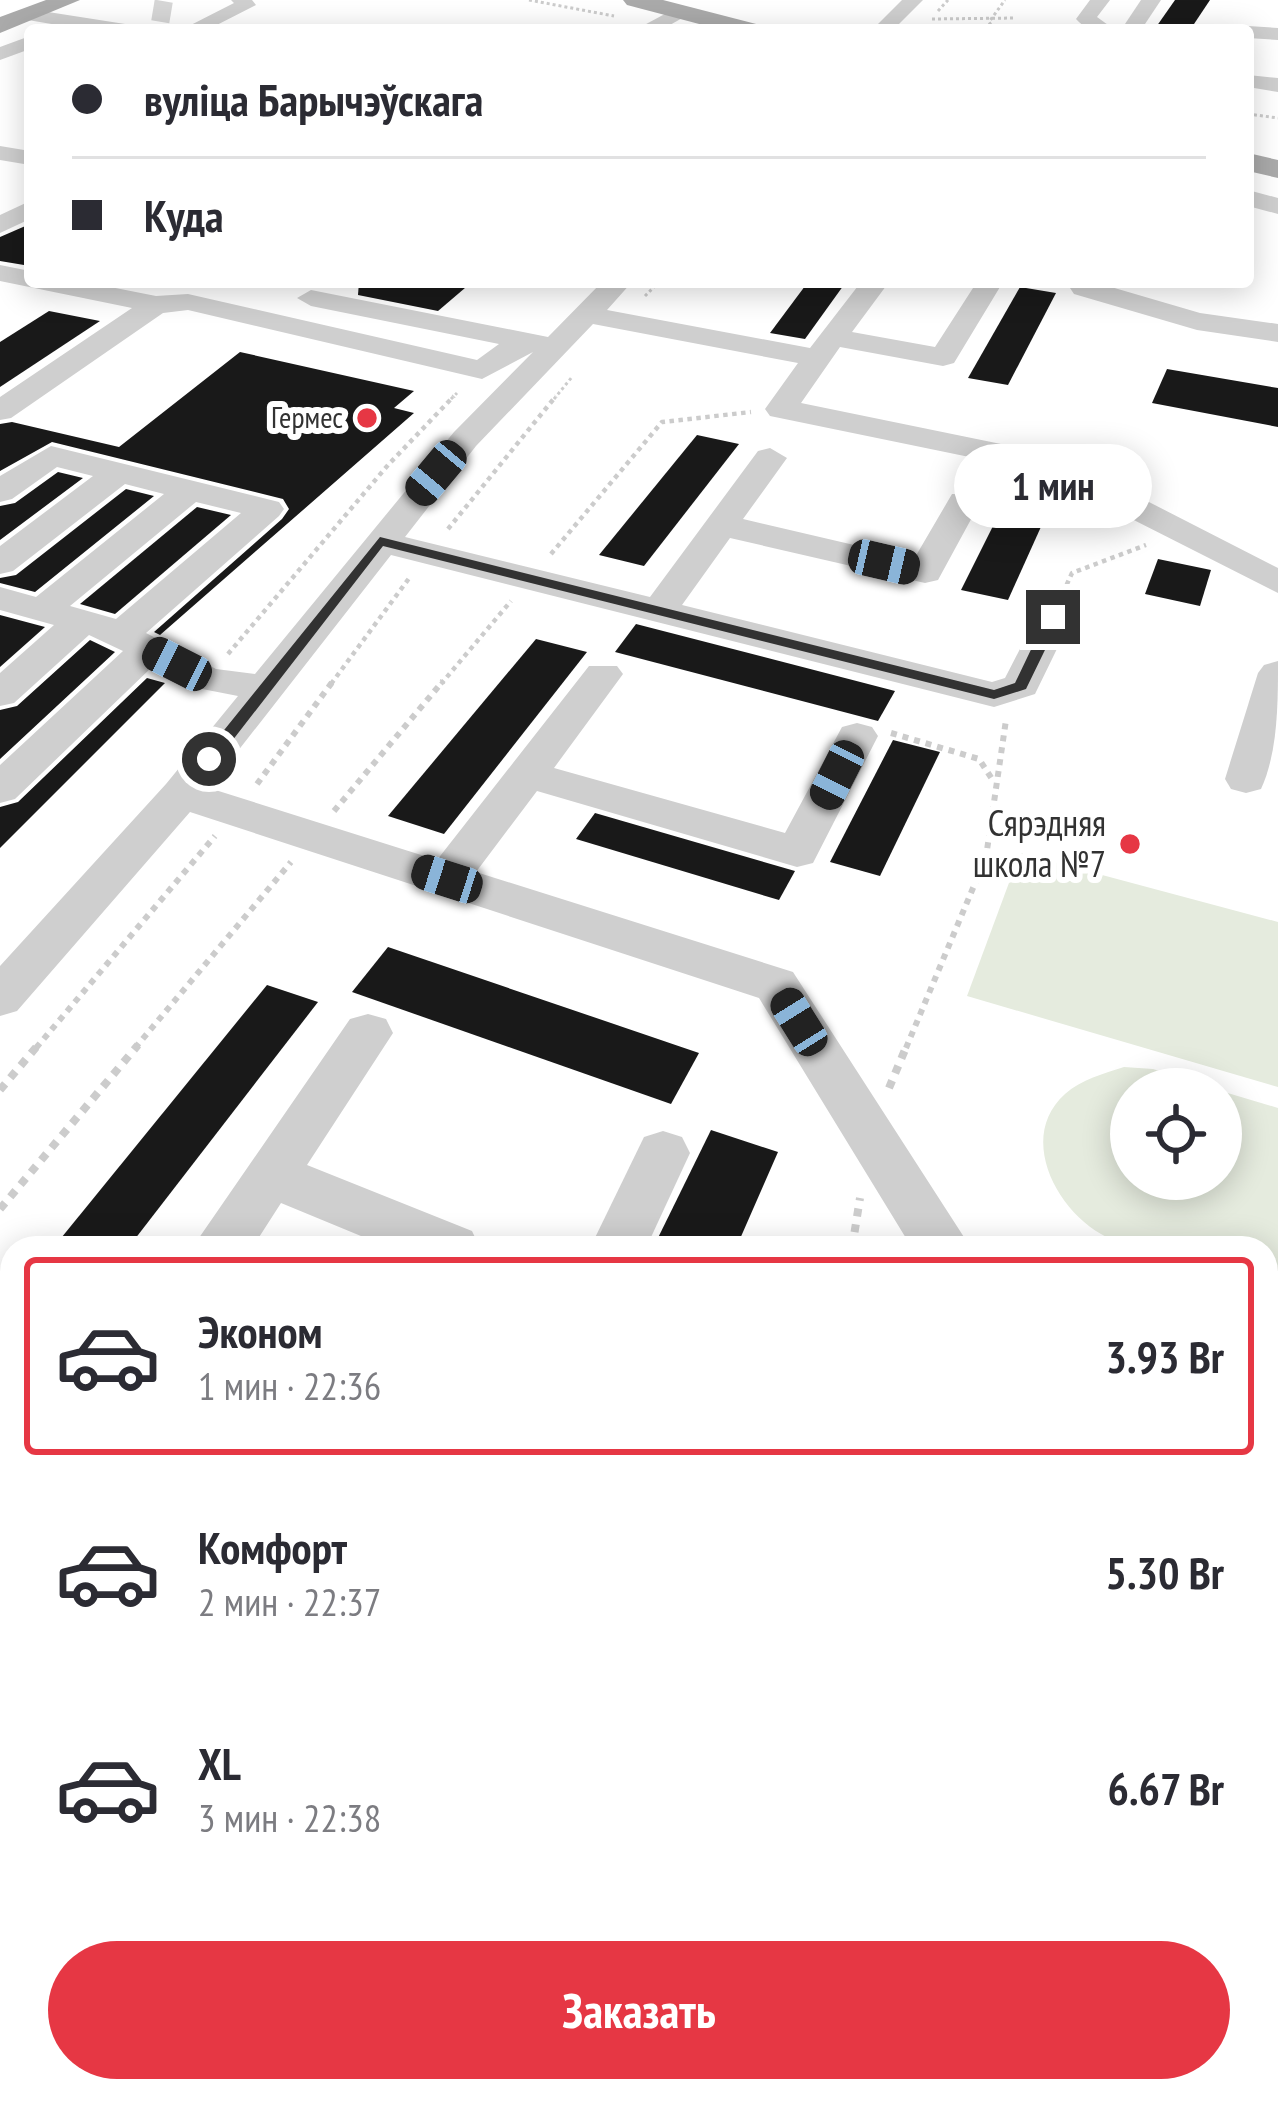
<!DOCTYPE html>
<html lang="ru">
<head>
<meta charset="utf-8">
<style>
	body { margin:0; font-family:"PT Sans Narrow",sans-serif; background:#f2f2f3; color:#2b2b33; height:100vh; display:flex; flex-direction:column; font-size:45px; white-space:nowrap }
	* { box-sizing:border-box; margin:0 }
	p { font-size:39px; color:#7c7c81 }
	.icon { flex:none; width:66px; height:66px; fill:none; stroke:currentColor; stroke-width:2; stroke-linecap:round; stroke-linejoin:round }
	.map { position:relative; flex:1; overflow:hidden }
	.panel { position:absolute; left:0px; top:1236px; width:1278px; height:867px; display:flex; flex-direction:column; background:#fff; border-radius:36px 36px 0 0; box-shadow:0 6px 30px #0003 }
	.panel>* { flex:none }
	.hud { position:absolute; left:24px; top:24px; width:1230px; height:264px; border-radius:12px; box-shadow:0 6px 30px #0003; display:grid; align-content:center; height:264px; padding:0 48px; background:#fff }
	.fabs { position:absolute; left:1110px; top:1068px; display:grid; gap:24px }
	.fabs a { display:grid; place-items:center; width:132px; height:132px; border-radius:50%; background:#fff; box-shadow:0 6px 30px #0003; font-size:60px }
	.end { position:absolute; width:54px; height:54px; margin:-27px; border:15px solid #323232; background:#fff; box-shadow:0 0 0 6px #fff }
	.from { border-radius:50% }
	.bubble { position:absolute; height:84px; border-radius:42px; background:#fff; box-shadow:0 6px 30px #0003; font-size:39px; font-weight:700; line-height:84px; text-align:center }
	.car { position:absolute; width:36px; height:72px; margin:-36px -18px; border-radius:15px; box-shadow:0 0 9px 3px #0007; background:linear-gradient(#222 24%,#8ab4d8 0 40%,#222 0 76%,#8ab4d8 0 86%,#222 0) }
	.hud b { display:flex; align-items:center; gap:42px; height:114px; font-size:45px }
	.hud b+b { border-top:3px solid #e1e1e2 }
	.hud i { width:30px; height:30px; background:#2b2b33 }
	ul { padding:21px 0 0; list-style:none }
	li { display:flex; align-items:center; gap:36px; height:198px; margin:0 24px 18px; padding:0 24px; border:6px solid transparent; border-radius:12px }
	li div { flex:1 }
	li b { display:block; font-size:45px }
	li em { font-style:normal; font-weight:700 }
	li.current { border-color:#e63744 }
	li>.icon { width:108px; height:108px; stroke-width:1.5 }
	.primary-button { display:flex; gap:24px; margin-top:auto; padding:24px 48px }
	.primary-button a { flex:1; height:138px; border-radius:72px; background:#e63744; color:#fff; font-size:48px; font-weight:700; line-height:138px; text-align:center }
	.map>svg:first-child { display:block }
</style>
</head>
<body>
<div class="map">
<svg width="1278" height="2102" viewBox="0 0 1278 2102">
	<rect width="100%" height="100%" fill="#fff"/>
	<g fill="#e5ebde">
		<polygon points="1020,853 1278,922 1278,1087 967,996"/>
		<path d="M1124,1067L1153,1069L1216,1089H1131V1179H1221V1091L1278,1108V1298L1266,1294V1248C1215,1248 1146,1260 1101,1234C1055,1208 1018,1136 1065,1094C1082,1079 1103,1074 1124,1067Z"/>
	</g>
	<g fill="#191919">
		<polygon points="1175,0 1210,0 1190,30 1154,30"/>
		<polygon points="30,224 30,266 0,261 0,237"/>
		<polygon points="359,282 472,282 438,311 358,295"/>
		<polygon points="808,282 846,282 805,339 770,333"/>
		<polygon points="1020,287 1056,293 1008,385 968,378"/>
		<polygon points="49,311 100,321 0,387 0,342"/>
		<polygon points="240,352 414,391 394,408 414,413 160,635 154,632 282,519 289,509 283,499 52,442 0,471 0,424 12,422 119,447"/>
		<polygon points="1167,369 1278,388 1278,427 1152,403"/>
		<polygon points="697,435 739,444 644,566 599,555"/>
		<polygon points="58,472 83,478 0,540 0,506 15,503"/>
		<polygon points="126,489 154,496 35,592 0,583 0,578 16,575"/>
		<polygon points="1006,500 1049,509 1008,600 961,590"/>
		<polygon points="197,507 231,515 115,614 80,604"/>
		<polygon points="1158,559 1211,570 1200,606 1145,594"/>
		<polygon points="0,615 45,627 0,667"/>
		<polygon points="636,624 895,691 878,721 615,652"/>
		<polygon points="536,639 587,652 444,834 388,816"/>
		<polygon points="90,640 115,652 0,759 0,710 17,706"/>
		<polygon points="147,678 165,683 0,848 0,807 18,802"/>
		<polygon points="893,740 940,752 880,876 830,862"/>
		<polygon points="595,813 795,871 779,900 576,839"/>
		<polygon points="388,947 699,1053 671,1104 352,992"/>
		<polygon points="267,985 318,1002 128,1248 53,1248"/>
		<polygon points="711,1130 778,1152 736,1248 653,1248"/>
	</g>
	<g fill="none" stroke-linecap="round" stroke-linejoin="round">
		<polyline stroke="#d6d6d6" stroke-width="21" stroke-dasharray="21 10" stroke-linecap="butt" points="153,10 171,13"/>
		<g stroke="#ccc" stroke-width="3" stroke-dasharray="3 3" stroke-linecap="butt">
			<polyline points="529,0 614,16"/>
			<polyline points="938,11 948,0"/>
			<polyline points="932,19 1016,18"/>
			<polyline points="994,30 989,22 1005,0"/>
			<polyline points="1248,114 1278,118"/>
			<polyline points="645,296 659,282"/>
			<polyline points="451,399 457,393"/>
			<polyline points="554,399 572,377"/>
		</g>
		<g stroke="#ccc" stroke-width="4.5" stroke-dasharray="4.5 4.5" stroke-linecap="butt">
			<polyline points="448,529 556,396"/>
			<polyline points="551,554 662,422 751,412"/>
			<polyline points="1063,593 1072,573 1146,545"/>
			<polyline points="228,654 388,465 454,396"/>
			<polyline points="331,684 410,577"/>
			<polyline points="441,684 511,601"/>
		</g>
		<g stroke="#ccc" stroke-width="6" stroke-dasharray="6 6" stroke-linecap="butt">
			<polyline points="891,733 979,759 994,782"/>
			<polyline points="257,784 333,681"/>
			<polyline points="334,811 443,681"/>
			<polyline points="36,1048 215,836"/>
			<polyline points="135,1048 291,862"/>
			<polyline points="906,1048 986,857 1006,720"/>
		</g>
		<g stroke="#ccc" stroke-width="8" stroke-dasharray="8 8" stroke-linecap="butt">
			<polyline points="889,1088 907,1045"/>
			<polyline points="0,1090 38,1045"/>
			<polyline points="0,1209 138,1045"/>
			<polyline points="852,1248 860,1198"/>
			<polyline points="1266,1384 1278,1389"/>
		</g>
		<g fill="#cfcfcf" fill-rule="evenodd">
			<polygon points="231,0 252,0 256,5 207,30 181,30 234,3"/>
			<polygon points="902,0 923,0 893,30 872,30"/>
			<path d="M1090,0H1110L1097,17L1115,30C1100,30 1087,32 1076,19Z"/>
			<polygon points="1141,0 1161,0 1141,30 1121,30"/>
			<polygon points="676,8 693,12 661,30 635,30"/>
			<polygon points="29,9 125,24 135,30 87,30 22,19 22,11"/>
			<polygon points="1248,26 1278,28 1278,40 1248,38 1248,30 1239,30"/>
			<polygon points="30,36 30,49 0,60 0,47"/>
			<polygon points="1248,75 1278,78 1278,92 1248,87"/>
			<polygon points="0,146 30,151 30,165 0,160"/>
			<polygon points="1248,190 1278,198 1278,214 1248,206"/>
			<polygon points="30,201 30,219 0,233 0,215"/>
			<path d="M0,265L30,271V282H85L156,296L188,294L477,360L499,344L311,306L297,298L311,290L548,337L602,282H632L607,310L810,348L861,282H889L852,332L935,347L973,288L969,282H1003L954,363L943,366L840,347L801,403L1059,456L1278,568V593L1037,471L770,416L765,409L798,363L593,324L476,446L405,537L650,597L758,451L770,448L787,458L743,519L914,559L952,494H976L981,501L938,580L925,583L730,538L682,605L992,682L1005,678L1040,610H1066L1072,618L1035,694L994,707L391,555L209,788L437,860L589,666H617L623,674L554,768L785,833L842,727L857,723L872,727L878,736L813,863L797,867L537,791L476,872L793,972L971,1248H912L759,998L190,812L17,1011L0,1016V966L166,784L238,696L192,687L152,667L15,799L0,803V765L123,651L89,635L14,703L0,706V673L54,625L0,610V587L36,597L164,494L125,484L13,571L0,574V546L93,476L57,467L12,499L0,502V476L51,446L279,502L284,509L279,516L146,633L216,669L255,674L454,432L533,352L482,379L188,310L163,313L11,418L0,420V397L132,308L0,281ZM196,502L241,513L116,619L70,606Z"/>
			<polygon points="1066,282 1094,282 1200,313 1278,324 1278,342 1197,330 1074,294"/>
			<path d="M1278,661C1278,703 1278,752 1261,789L1246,793L1231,789L1225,779L1258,673L1264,665Z"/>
			<polygon points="368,1014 386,1019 393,1033 307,1165 472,1231 480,1248 390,1248 281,1203 252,1248 192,1248 350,1019"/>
			<polygon points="663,1131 682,1137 690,1153 646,1248 590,1248 644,1137"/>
			<polygon points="0,1317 12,1322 12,1376 0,1372"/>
			<polygon points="0,1858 12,1863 12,1940 0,1935"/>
			<polygon points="339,2091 438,2091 442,2102 343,2102"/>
			<polygon points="456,2091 538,2091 534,2102 452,2102"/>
		</g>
		<g fill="#aaa" fill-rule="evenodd">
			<polygon points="46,0 80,0 0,33 0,17"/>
			<polygon points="623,0 663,0 760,25 763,30 722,30 627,5"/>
			<polygon points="1248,153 1278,160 1278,178 1248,171"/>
		</g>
	</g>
	<polygon fill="#323232" points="380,537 994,690 1015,683 1048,614 1061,617 1026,689 994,699 383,546 215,763 204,763 204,755"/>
	<g fill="#e63744" stroke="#fff" stroke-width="4.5">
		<circle cx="367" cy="418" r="12"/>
		<circle cx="1130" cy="844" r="12"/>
	</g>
	<g text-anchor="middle" stroke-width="12" stroke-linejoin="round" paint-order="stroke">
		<g font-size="30" fill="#323232" stroke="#fff" text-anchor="end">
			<text x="343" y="428">Гермес</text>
		</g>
		<g font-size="36" fill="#323232" stroke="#fff" text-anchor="end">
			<text x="1106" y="836">Сярэдняя<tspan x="1106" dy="41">школа №7</tspan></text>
		</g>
	</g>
</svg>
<div class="fabs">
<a><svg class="icon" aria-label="locate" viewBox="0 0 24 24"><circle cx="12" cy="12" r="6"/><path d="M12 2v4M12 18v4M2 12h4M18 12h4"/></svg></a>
</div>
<i class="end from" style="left:209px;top:759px"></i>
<i class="end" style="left:1053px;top:617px"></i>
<div class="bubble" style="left:954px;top:444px;width:198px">1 мин</div>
<i class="car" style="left:436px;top:473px;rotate:220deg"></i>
<i class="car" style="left:884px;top:562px;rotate:103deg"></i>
<i class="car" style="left:177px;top:664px;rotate:297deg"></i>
<i class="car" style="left:837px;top:775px;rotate:207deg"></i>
<i class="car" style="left:447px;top:879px;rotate:288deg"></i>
<i class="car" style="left:799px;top:1022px;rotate:328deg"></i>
<div class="hud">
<b><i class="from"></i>вуліца Барычэўскага</b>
<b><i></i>Куда</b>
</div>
<section class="panel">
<ul>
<li class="current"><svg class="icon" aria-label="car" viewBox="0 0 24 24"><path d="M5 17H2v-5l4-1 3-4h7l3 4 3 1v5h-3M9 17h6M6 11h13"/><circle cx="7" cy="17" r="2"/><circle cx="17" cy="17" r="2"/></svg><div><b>Эконом</b><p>1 мин · 22:36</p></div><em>3.93 Br</em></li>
<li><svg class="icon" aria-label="car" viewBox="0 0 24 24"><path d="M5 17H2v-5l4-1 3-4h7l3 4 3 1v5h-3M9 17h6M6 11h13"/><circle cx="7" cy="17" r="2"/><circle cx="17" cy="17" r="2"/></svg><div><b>Комфорт</b><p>2 мин · 22:37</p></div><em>5.30 Br</em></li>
<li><svg class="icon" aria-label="car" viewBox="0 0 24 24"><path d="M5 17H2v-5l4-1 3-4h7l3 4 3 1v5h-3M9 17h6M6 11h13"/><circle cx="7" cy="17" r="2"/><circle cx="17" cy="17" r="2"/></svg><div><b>XL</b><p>3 мин · 22:38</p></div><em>6.67 Br</em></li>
</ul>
<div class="primary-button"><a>Заказать</a></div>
</section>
</div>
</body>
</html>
